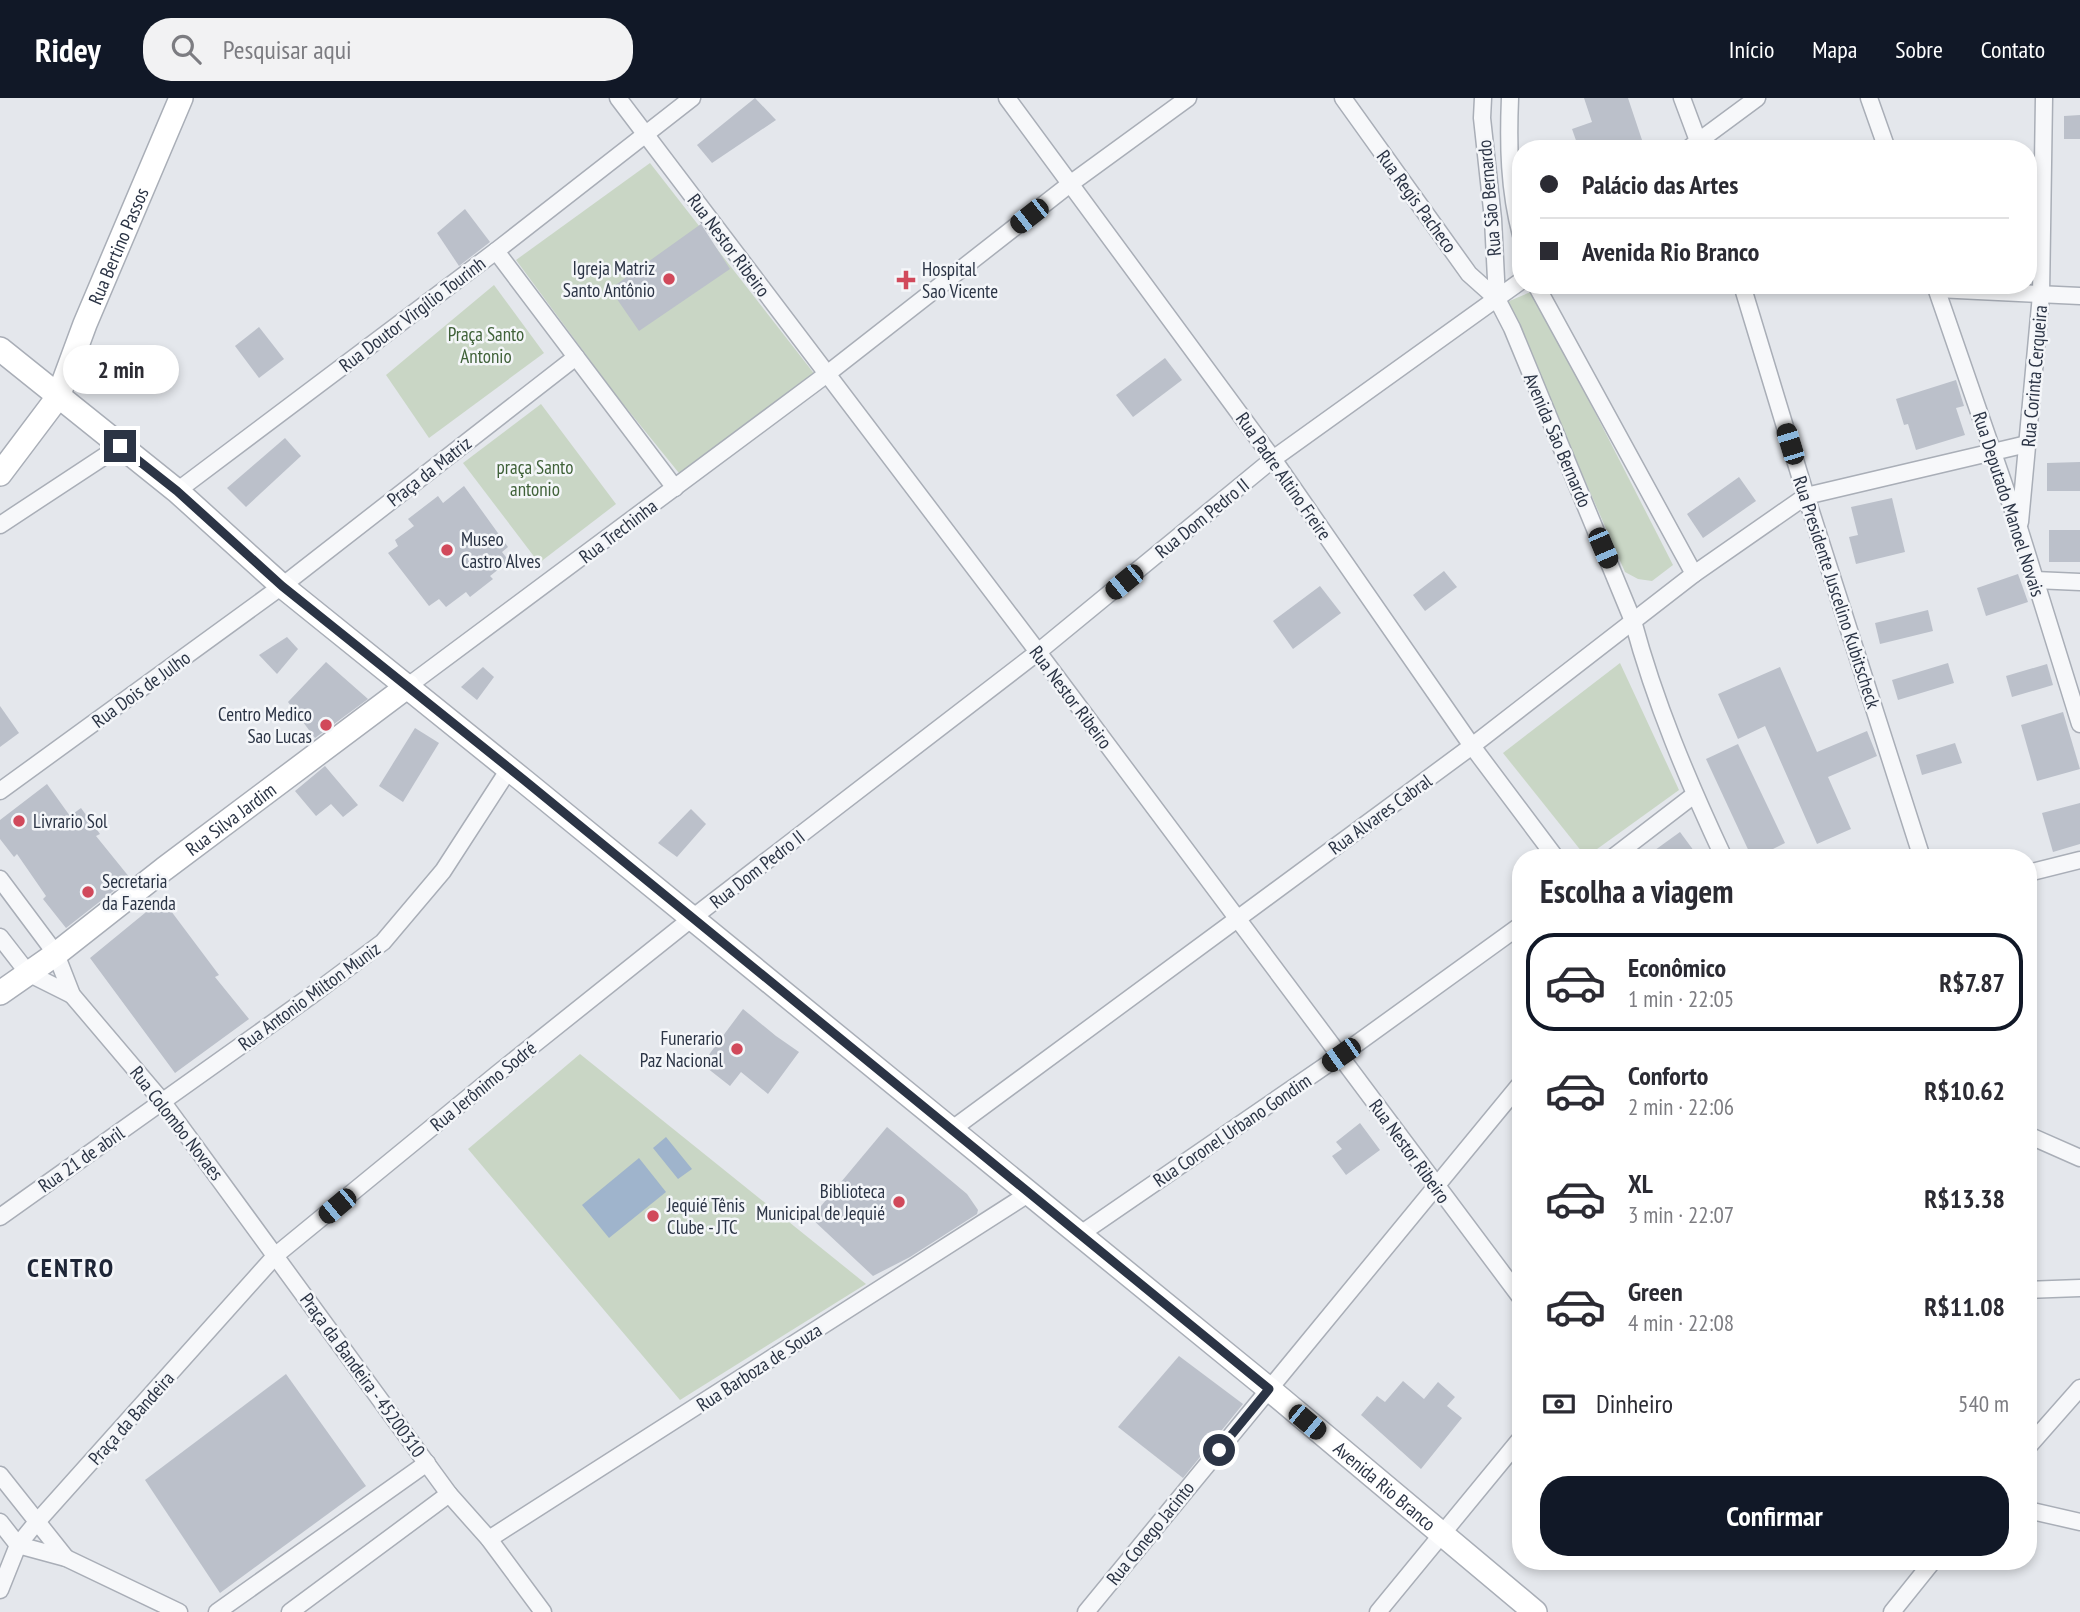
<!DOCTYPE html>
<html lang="pt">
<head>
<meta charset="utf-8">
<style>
	body { margin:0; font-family:"PT Sans Narrow",sans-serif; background:#f2f2f3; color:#2b2b33; height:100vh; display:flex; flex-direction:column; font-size:26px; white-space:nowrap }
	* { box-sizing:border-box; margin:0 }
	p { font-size:23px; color:#7c7c81 }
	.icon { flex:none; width:38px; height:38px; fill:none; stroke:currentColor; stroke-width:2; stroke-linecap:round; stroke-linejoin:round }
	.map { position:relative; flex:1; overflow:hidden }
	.sheet { position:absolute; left:1512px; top:751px; width:525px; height:721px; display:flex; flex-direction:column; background:#fff; border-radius:28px; box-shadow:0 4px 10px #0003 }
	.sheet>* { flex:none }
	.banner { position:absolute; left:1512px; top:42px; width:525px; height:154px; border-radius:28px; box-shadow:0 4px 10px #0003; display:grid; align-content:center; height:154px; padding:0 28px; background:#fff }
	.end { position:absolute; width:32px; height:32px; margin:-16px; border:9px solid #2b3445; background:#fff; box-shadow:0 0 0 4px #fff }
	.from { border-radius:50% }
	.bubble { position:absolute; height:49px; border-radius:24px; background:#fff; box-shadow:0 4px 10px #0003; font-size:23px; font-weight:600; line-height:49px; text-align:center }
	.car { position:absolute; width:21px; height:42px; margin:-21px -10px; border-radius:9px; box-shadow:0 0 5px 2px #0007; background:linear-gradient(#222 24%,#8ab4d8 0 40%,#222 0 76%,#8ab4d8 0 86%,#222 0) }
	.banner b { display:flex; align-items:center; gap:24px; height:66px; font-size:26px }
	.banner b+b { border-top:2px solid #e1e1e2 }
	.banner i { width:18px; height:18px; background:#2b2b33 }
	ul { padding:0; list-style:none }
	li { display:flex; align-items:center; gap:21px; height:98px; margin:0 14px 10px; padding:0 14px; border:4px solid transparent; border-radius:28px }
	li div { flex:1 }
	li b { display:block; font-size:26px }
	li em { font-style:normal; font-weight:600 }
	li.current { border-color:#111827 }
	li>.icon { width:63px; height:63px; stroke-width:1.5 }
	h2 { padding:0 28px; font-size:32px; line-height:84px }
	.pay { display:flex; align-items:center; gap:18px; height:77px; padding:0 28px; font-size:26px }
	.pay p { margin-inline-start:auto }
	.cta { display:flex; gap:14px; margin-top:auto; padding:14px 28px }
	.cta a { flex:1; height:80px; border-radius:28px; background:#111827; color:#fff; font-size:28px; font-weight:600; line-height:80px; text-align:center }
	header { display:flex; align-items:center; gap:42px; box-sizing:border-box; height:98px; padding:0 35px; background:#111827; color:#fff }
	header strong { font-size:33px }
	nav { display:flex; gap:38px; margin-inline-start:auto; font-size:24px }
	.search { width:490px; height:63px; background:#f2f2f3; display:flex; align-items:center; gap:18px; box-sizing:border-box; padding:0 24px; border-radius:28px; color:#7c7c81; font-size:26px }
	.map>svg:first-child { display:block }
</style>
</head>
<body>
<header>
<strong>Ridey</strong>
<div class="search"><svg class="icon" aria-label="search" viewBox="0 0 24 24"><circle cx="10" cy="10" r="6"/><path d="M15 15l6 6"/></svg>Pesquisar aqui</div>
<nav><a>Início</a><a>Mapa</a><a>Sobre</a><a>Contato</a></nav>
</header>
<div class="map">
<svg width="2080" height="1514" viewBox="0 0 2080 1514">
	<rect width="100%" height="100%" fill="#e4e7ec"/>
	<g fill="#c9d6c5">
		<polygon points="650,65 816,278 683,380 615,296 516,162"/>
		<polygon points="494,187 544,255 429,340 386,277"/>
		<polygon points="1533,193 1673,467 1652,483 1638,481 1625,474 1507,204"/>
		<polygon points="541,306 616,406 539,465 463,365"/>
		<polygon points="1620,565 1679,692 1586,759 1503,655"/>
		<polygon points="580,956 866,1186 680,1302 468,1051"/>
	</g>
	<g fill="#9fb4cc">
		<polygon points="666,1039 692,1071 678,1081 653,1050"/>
		<polygon points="639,1060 666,1094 609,1140 582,1107"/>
	</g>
	<g fill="#bbc0ca">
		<polygon points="755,0 776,22 712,65 697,47"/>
		<polygon points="1584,0 1628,0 1645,51 1579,51 1572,31 1592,24"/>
		<polygon points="2080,17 2080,41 2064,41 2064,18"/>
		<polygon points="465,111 490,144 459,168 437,135"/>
		<polygon points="701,126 730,171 639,233 610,191"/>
		<polygon points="259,229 284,261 259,280 235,248"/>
		<polygon points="1165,260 1182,282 1133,319 1116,297"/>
		<polygon points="1956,282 1964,308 1956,310 1965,337 1916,352 1908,326 1904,327 1896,301"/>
		<polygon points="285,340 301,358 246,409 227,390"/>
		<polygon points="2080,364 2080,393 2047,393 2047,365"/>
		<polygon points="1739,379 1756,403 1703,440 1687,416"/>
		<polygon points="464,388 508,449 502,454 509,463 490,478 493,481 470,499 466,494 446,509 439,501 429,508 388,455 398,448 395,442 414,428 408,421 438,398 443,405"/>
		<polygon points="1892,400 1905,454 1856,466 1849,439 1858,437 1851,409"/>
		<rect x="2049" y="432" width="31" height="32"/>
		<polygon points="1444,473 1457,489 1425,513 1413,497"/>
		<polygon points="2018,476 2028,504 1986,518 1977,490"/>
		<polygon points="1320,488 1341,515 1293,551 1273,523"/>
		<polygon points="1928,512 1933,533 1880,546 1875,525"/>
		<polygon points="287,539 298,551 277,576 259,557"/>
		<polygon points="326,564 368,601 315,640 288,604"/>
		<polygon points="1948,565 1954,585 1898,602 1892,582"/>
		<polygon points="2047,566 2053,587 2012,599 2006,578"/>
		<polygon points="483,569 494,579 477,602 461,589"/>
		<polygon points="1780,569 1817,654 1867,633 1877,658 1828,679 1851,731 1817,746 1765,628 1738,641 1718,596"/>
		<polygon points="0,608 19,635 0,649"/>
		<polygon points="2063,614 2080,671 2037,683 2021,627"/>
		<polygon points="415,630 439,645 403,704 379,688"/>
		<polygon points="1955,645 1962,665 1922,677 1916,657"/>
		<polygon points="1738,646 1785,745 1755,760 1752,760 1706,661"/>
		<polygon points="325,668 358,707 343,719 331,706 316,718 295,693"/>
		<polygon points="47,686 70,718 81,710 100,736 96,738 130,780 66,830 43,801 46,798 17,756 14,759 0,741 0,722"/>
		<polygon points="2080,705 2080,746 2053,754 2042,715"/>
		<polygon points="691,711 706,726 677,759 658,745"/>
		<polygon points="1680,734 1694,753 1685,760 1644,760"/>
		<polygon points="162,801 219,877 215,879 249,921 175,975 90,860"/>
		<polygon points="743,911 776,938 799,954 768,996 741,974 730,988 702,966"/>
		<polygon points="1360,1025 1380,1052 1346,1077 1332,1058 1342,1051 1336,1044"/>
		<polygon points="887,1029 967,1096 978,1112 977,1116 910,1159 873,1178 811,1120"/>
		<polygon points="1179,1258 1243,1306 1183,1380 1118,1329"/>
		<polygon points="286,1276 366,1388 220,1495 145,1382"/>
		<polygon points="1403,1283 1424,1301 1438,1284 1455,1299 1447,1308 1462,1320 1421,1371 1361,1317 1377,1298 1385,1304"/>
	</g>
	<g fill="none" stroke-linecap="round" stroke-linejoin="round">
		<g stroke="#a9aeb7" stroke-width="19">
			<g id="street">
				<polyline points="618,0 1038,554 1521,1200"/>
				<polyline points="1007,0 1273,361 1472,648 1556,760"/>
				<path d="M1343,0L1469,176L1497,201L1512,230L1633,523C1655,605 1688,683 1724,760"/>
				<polyline points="1483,0 1482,20 1493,121 1497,201"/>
				<path d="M1510,0C1508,47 1509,92 1521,137"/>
				<polyline points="1682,0 1701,51"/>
				<polyline points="1869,0 1887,51"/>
				<polyline points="1688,51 1757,0"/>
				<polyline points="496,153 675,390"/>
				<polyline points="1536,187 1694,476"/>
				<polyline points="1742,187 1806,398 1922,760"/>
				<polyline points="1935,187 2019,430 2080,626"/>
				<polyline points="1937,191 2080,198"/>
				<polyline points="177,393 496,153 692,0"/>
				<polyline points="2020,424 2041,197 2044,0"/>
				<polyline points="0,427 120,348"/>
				<polyline points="2035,482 2080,484"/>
				<polyline points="408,588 827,276 1070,86 1188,0"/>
				<polyline points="0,693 282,488 576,259"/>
				<polyline points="1612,760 1694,697"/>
				<polyline points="2028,775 2080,762"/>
				<polyline points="0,781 56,856 72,897 162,1003 449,1396 489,1441 543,1514"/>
				<polyline points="0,839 28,875 72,897"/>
				<polyline points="951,1032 1472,648 1694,476 1806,398 2027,346"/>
				<polyline points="2028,1037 2080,1060"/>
				<polyline points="0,1119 312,897 383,844 443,773 509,671"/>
				<polyline points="1079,1137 1341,957 1521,827"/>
				<polyline points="2028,1192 2080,1190"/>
				<polyline points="2028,1349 2080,1290"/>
				<polyline points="0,1377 66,1460"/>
				<polyline points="2028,1412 2080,1424"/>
				<polyline points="0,1424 18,1447 66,1460 179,1514"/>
				<polyline points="489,1441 1028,1096"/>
				<polyline points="0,1492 18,1447 36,1425 276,1157 497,976 691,821 1038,554 1273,361 1521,183"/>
				<polyline points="217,1514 427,1365"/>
				<polyline points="290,1514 449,1396"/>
				<polyline points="1086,1514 1521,985"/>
				<polyline points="1378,1514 1521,1340"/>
				<polyline points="1892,1514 1933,1463"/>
			</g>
		</g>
		<g stroke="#a9aeb7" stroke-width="26">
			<g id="secondary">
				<path id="s1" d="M0,251L177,393L282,488L524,683L1269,1291L1535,1514"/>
				<path id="s2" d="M0,376L58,299L85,226L181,0"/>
				<path id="s3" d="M0,895L56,856L164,771L408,588"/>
			</g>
		</g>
		<use href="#street" stroke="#f7f8fa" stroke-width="16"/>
		<use href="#secondary" stroke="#fff" stroke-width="23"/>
	</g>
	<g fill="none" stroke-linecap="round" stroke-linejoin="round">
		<polyline stroke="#2b3445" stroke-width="9" points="120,348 177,393 282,488 524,682 1269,1291 1219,1352"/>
	</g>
	<g fill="#d1495b" stroke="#f4f6f9" stroke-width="2.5">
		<circle cx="669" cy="181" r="7"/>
		<path d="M902.5 171.5h7v7h7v7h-7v7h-7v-7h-7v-7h7z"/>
		<circle cx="447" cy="452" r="7"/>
		<circle cx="326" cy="627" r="7"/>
		<circle cx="19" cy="723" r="7"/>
		<circle cx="88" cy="794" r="7"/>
		<circle cx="737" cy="951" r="7"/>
		<circle cx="899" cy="1104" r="7"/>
		<circle cx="653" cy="1118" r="7"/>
	</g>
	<g text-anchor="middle" stroke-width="5" stroke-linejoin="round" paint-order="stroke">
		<g font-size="19" fill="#2b3445" stroke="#f4f6f9">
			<text transform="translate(1489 100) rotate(-95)" y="7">Rua São Bernardo</text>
			<text transform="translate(1417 103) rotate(54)" y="7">Rua Regis Pacheco</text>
			<text transform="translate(729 147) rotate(53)" y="7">Rua Nestor Ribeiro</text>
			<text dy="7" stroke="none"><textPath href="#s2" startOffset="259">Rua Bertino Passos</textPath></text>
			<text transform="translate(412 216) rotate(-37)" y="7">Rua Doutor Virgílio Tourinh</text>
			<text transform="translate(2034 278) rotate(-85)" y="7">Rua Corinta Cerqueira</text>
			<text transform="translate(1558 342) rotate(67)" y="7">Avenida São Bernardo</text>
			<text transform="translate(429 373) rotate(-38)" y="7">Praça da Matriz</text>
			<text transform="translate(1284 378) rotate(55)" y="7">Rua Padre Altino Freire</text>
			<text transform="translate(2009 406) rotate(72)" y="7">Rua Deputado Manoel Novais</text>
			<text transform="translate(1202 420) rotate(-39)" y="7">Rua Dom Pedro II</text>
			<text transform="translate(618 433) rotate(-37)" y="7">Rua Trechinha</text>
			<text transform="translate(1837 494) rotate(72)" y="7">Rua Presidente Juscelino Kubitscheck</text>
			<text transform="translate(141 591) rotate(-36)" y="7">Rua Dois de Julho</text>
			<text transform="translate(1071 599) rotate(53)" y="7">Rua Nestor Ribeiro</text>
			<text transform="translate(1380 716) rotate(-36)" y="7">Rua Alvares Cabral</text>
			<text dy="7" stroke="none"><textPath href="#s3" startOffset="289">Rua Silva Jardim</textPath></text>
			<text transform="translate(757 771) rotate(-38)" y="7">Rua Dom Pedro II</text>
			<text transform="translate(309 898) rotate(-36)" y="7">Rua Antonio Milton Muniz</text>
			<text transform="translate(483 988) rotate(-39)" y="7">Rua Jerônimo Sodré</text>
			<text transform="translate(177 1025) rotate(52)" y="7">Rua Colombo Novaes</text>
			<text transform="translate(1232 1032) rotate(-34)" y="7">Rua Coronel Urbano Gondim</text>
			<text transform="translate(1410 1053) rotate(54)" y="7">Rua Nestor Ribeiro</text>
			<text transform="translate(81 1061) rotate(-35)" y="7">Rua 21 de abril</text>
			<text transform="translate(759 1269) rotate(-33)" y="7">Rua Barboza de Souza</text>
			<text transform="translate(363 1277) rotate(54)" y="7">Praça da Bandeira - 45200310</text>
			<text transform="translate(131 1320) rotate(-48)" y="7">Praça da Bandeira</text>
			<text dy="7" stroke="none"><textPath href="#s1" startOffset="1792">Avenida Rio Branco</textPath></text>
			<text transform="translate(1150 1435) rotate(-51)" y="7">Rua Conego Jacinto</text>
		</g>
		<g font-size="19" fill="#2b3445" stroke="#f4f6f9" text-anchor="start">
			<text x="655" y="177" text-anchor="end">Igreja Matriz<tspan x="655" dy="22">Santo Antônio</tspan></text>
			<text x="922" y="178">Hospital<tspan x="922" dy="22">Sao Vicente</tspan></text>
			<text x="461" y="448">Museo<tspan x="461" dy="22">Castro Alves</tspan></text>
			<text x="312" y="623" text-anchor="end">Centro Medico<tspan x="312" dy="22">Sao Lucas</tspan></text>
			<text x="33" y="730">Livrario Sol</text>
			<text x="102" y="790">Secretaria<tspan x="102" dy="22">da Fazenda</tspan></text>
			<text x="723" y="947" text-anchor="end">Funerario<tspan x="723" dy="22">Paz Nacional</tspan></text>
			<text x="885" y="1100" text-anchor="end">Biblioteca<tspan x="885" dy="22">Municipal de Jequié</tspan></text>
			<text x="667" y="1114">Jequié Tênis<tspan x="667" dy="22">Clube - JTC</tspan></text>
		</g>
		<g font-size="19" fill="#3f6138" stroke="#f4f6f9">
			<text x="486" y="243">Praça Santo<tspan x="486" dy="22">Antonio</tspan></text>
			<text x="535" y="376">praça Santo<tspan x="535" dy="22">antonio</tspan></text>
		</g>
		<g font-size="26" font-weight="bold" letter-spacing="2" fill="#1d2536" stroke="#f4f6f9">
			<text x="71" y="1179">CENTRO</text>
		</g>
	</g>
</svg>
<i class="end from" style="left:1219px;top:1352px"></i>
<i class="end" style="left:120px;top:348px"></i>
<div class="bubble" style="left:63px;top:247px;width:116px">2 min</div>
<i class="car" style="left:1029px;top:118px;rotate:232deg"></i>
<i class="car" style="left:1790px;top:346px;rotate:343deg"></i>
<i class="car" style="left:1603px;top:450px;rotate:157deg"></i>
<i class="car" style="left:1124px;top:484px;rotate:231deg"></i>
<i class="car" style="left:1341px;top:957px;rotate:235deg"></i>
<i class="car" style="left:337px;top:1108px;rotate:230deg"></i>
<i class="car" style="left:1307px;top:1324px;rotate:130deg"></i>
<div class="banner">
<b><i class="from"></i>Palácio das Artes</b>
<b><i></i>Avenida Rio Branco</b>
</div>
<section class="sheet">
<h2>Escolha a viagem</h2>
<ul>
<li class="current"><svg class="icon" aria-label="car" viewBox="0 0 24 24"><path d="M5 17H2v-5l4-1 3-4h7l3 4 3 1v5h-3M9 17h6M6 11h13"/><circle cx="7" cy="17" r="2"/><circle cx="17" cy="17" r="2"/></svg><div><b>Econômico</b><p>1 min · 22:05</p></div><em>R$7.87</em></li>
<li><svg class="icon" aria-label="car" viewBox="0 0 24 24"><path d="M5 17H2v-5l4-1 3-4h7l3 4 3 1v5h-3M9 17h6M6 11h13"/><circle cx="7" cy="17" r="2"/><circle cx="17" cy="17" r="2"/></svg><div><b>Conforto</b><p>2 min · 22:06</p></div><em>R$10.62</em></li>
<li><svg class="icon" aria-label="car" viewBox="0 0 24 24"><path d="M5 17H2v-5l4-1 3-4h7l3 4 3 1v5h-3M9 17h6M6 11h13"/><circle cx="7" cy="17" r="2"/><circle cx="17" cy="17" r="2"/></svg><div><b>XL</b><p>3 min · 22:07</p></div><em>R$13.38</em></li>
<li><svg class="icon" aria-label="car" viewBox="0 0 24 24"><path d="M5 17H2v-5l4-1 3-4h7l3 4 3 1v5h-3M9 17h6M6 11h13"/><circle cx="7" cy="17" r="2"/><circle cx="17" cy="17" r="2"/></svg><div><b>Green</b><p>4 min · 22:08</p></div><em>R$11.08</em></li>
</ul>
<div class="pay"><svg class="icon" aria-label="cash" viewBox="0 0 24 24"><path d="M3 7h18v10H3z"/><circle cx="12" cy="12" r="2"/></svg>Dinheiro<p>540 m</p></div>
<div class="cta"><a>Confirmar</a></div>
</section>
</div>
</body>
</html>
